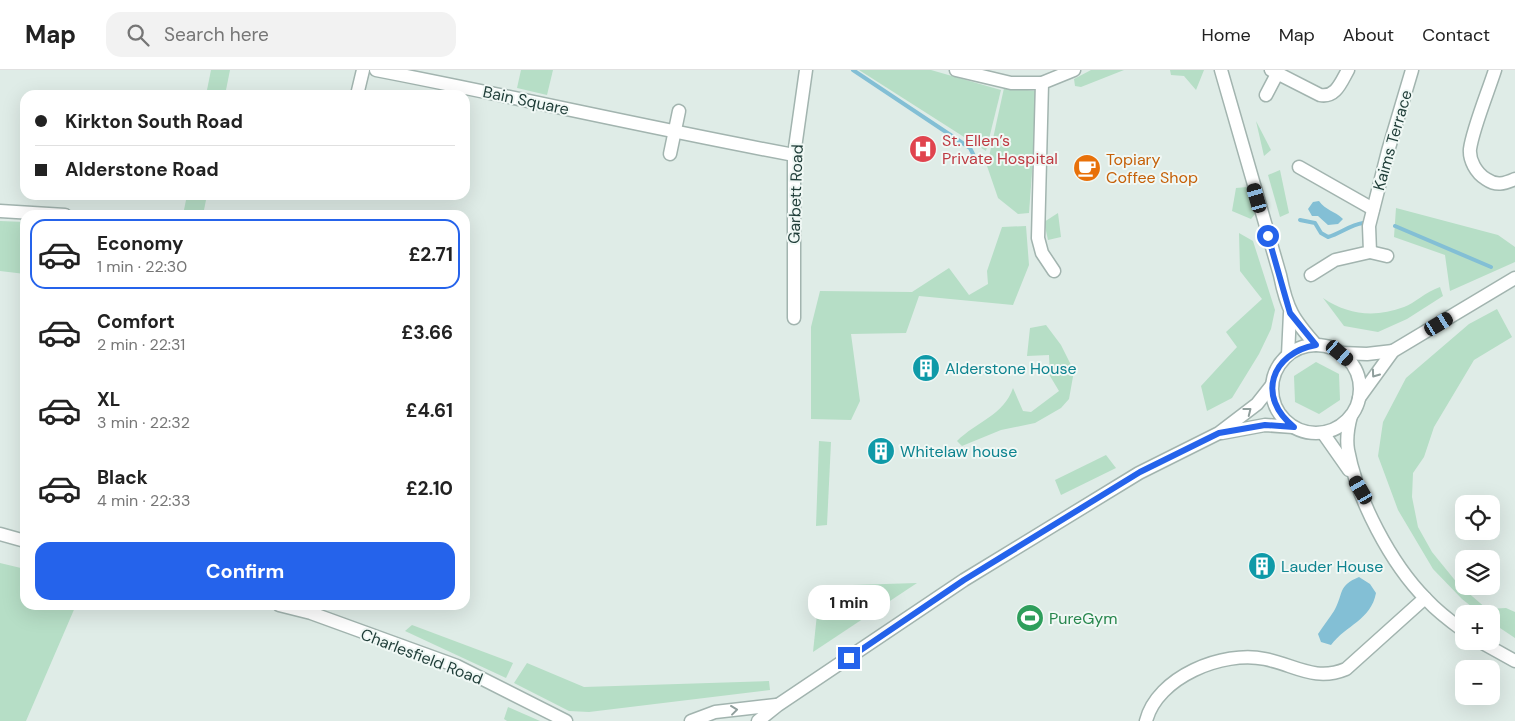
<!DOCTYPE html>
<html lang="en">
<head>
<meta charset="utf-8">
<style>
	body { margin:0; font-family:"DM Sans",sans-serif; background:#f2f2f2; color:#222; height:100vh; display:flex; flex-direction:column; font-size:19px; white-space:nowrap }
	* { box-sizing:border-box; margin:0 }
	p { font-size:16px; color:#767676 }
	.icon { flex:none; width:28px; height:28px; fill:none; stroke:currentColor; stroke-width:2; stroke-linecap:round; stroke-linejoin:round }
	.map { position:relative; flex:1; overflow:hidden }
	.panel { position:absolute; left:20px; top:140px; width:450px; height:400px; display:flex; flex-direction:column; background:#fff; border-radius:15px; box-shadow:0 5px 20px #0002 }
	.panel>* { flex:none }
	.guide { position:absolute; left:20px; top:20px; width:450px; height:110px; border-radius:15px; box-shadow:0 5px 20px #0002; display:grid; align-content:center; height:110px; padding:0 15px; background:#fff }
	.fabs { position:absolute; left:1455px; top:425px; display:grid; gap:10px }
	.fabs a { display:grid; place-items:center; width:45px; height:45px; border-radius:10px; background:#fff; box-shadow:0 5px 20px #0002; font-size:25px }
	.end { position:absolute; width:22px; height:22px; margin:-11px; border:6px solid #2563eb; background:#fff; box-shadow:0 0 0 2px #fff }
	.from { border-radius:50% }
	.bubble { position:absolute; height:35px; border-radius:15px; background:#fff; box-shadow:0 5px 20px #0002; font-size:16px; font-weight:700; line-height:35px; text-align:center }
	.car { position:absolute; width:15px; height:30px; margin:-15px -8px; border-radius:6px; box-shadow:0 0 4px 1px #0007; background:linear-gradient(#222 24%,#8ab4d8 0 40%,#222 0 76%,#8ab4d8 0 86%,#222 0) }
	.guide b { display:flex; align-items:center; gap:18px; height:48px; font-size:19px }
	.guide b+b { border-top:1px solid #e0e0e0 }
	.guide i { width:12px; height:12px; background:#222 }
	ul { padding:9px 0 0; list-style:none }
	li { display:flex; align-items:center; gap:15px; height:70px; margin:0 10px 8px; padding:0 5px; border:2px solid transparent; border-radius:15px }
	li div { flex:1 }
	li b { display:block; font-size:19px }
	li em { font-style:normal; font-weight:700 }
	li.on { border-color:#2563eb }
	li>.icon { width:45px; height:45px; stroke-width:1.5 }
	.primary-button { display:flex; gap:10px; margin-top:auto; padding:10px 15px }
	.primary-button a { flex:1; height:58px; border-radius:15px; background:#2563eb; color:#fff; font-size:20px; font-weight:700; line-height:58px; text-align:center }
	header { display:flex; align-items:center; gap:30px; box-sizing:border-box; height:70px; padding:0 25px; background:#fff; border-bottom:1px solid #e0e0e0 }
	header strong { font-size:24px }
	nav { display:flex; gap:28px; margin-inline-start:auto; font-size:18px }
	.search { width:350px; height:45px; background:#f2f2f2; display:flex; align-items:center; gap:12px; box-sizing:border-box; padding:0 18px; border-radius:15px; color:#767676; font-size:19px }
	.map>svg:first-child { display:block }
</style>
</head>
<body>
<header>
<strong>Map</strong>
<div class="search"><svg class="icon" aria-label="search" viewBox="0 0 24 24"><circle cx="10" cy="10" r="6"/><path d="M15 15l6 6"/></svg>Search here</div>
<nav><a>Home</a><a>Map</a><a>About</a><a>Contact</a></nav>
</header>
<div class="map">
<svg width="1515" height="651" viewBox="0 0 1515 651">
	<rect width="100%" height="100%" fill="#dfece7"/>
	<g fill="#b6dec6">
		<polygon points="211,0 230,0 225,25 206,25"/>
		<polygon points="521,0 553,0 547,25 517,18"/>
		<polygon points="859,0 931,0 1001,20 986,81"/>
		<polygon points="1091,0 1124,0 1081,17 1075,16 1074,9"/>
		<polygon points="1170,0 1204,0 1196,20 1184,6 1171,5"/>
		<polygon points="1004,18 1038,21 1029,143 1018,144 998,128 987,96"/>
		<polygon points="1256,51 1271,80 1264,86"/>
		<polygon points="1280,100 1289,143 1280,147 1268,105"/>
		<polygon points="1247,117 1255,144 1251,149 1232,141 1236,118"/>
		<polygon points="187,125 207,125 203,145 183,145"/>
		<polygon points="1396,138 1498,165 1515,177 1515,192 1450,221 1445,185 1394,167"/>
		<polygon points="1058,143 1061,167 1048,170 1044,152"/>
		<polygon points="0,151 25,152 25,204 0,201"/>
		<polygon points="1026,156 1029,195 1013,235 919,226 906,263 851,264 860,331 851,350 811,349 811,257 820,221 912,222 949,198 969,225 988,214 987,201 1002,157"/>
		<polygon points="1239,163 1253,171 1275,240 1271,259 1259,284 1232,328 1207,341 1201,316 1237,277 1226,262 1262,229 1240,201"/>
		<path d="M1440,217L1443,226L1407,249L1378,262L1344,256L1323,228C1348,245 1375,248 1404,237C1415,233 1425,222 1440,217Z"/>
		<polygon points="1497,239 1512,267 1474,290 1434,357 1424,387 1413,403 1412,427 1418,457 1432,482 1458,514 1487,539 1506,538 1515,542 1515,568 1491,552 1491,544 1481,544 1462,529 1433,499 1398,440 1378,386 1383,352 1406,308 1469,254"/>
		<path d="M1046,255L1061,275L1074,301L1069,329L1061,338L1035,353L1001,360L962,376L957,371C976,352 1004,345 1013,318L1023,341L1031,342L1059,321L1050,306L1049,285L1027,286L1030,258Z"/>
		<polygon points="1316,292 1339,304 1340,330 1319,344 1295,332 1294,306"/>
		<polygon points="819,371 831,372 827,455 816,456"/>
		<polygon points="1106,385 1116,398 1061,425 1055,410"/>
		<polygon points="0,493 25,499 25,535 76,535 26,651 0,651"/>
		<polygon points="917,513 813,582 820,516"/>
		<polygon points="412,555 513,593 506,608 405,561"/>
		<polygon points="527,593 584,617 769,611 770,620 589,642 569,641 514,613"/>
		<polygon points="508,637 540,651 507,651 504,649"/>
	</g>
	<g fill="#83bfd5">
		<path d="M1319,131C1325,140 1335,141 1343,149L1338,154L1328,155L1318,146H1312L1308,139L1313,132Z"/>
		<path d="M1359,507L1370,514L1376,523C1371,550 1346,555 1331,575L1321,572L1318,564C1323,556 1329,549 1334,541C1344,524 1337,516 1359,507Z"/>
	</g>
	<g fill="none" stroke-linecap="round" stroke-linejoin="round">
		<g stroke="#83bfd5" stroke-width="4">
			<polyline points="853,0 970,78 975,88"/>
			<path d="M1300,150L1315,153L1321,163L1328,167C1341,163 1350,155 1363,153"/>
			<polyline points="1395,156 1491,197"/>
		</g>
		<g stroke="#a2b4af" stroke-width="15">
			<g id="minor">
				<path d="M376,0C516,27 654,59 794,85"/>
				<polyline points="956,0 1011,13 1042,13 1074,0"/>
				<path d="M1221,0L1280,205C1287,240 1293,249 1316,275"/>
				<path d="M1271,0L1320,25C1336,28 1341,12 1348,0"/>
				<path d="M1495,0C1488,22 1473,58 1470,79C1469,90 1476,103 1486,109C1496,116 1504,114 1515,109"/>
				<polyline points="1042,13 1038,168 1042,183 1054,201"/>
				<polyline points="357,25 363,0"/>
				<polyline points="1266,25 1277,4"/>
				<polyline points="670,84 679,41"/>
				<polyline points="1299,97 1373,139"/>
				<polyline points="0,141 65,145"/>
				<polyline points="1370,182 1387,186"/>
				<polyline points="1311,205 1335,190 1370,182 1369,156 1388,81 1412,0"/>
				<polyline points="794,248 794,85 806,0"/>
				<circle cx="1316" cy="319" r="44"/>
				<polyline points="1341,283 1367,284 1393,281"/>
				<polyline points="1288,285 1290,243"/>
				<polyline points="1359,328 1393,281 1515,208"/>
				<path d="M1351,346C1348,357 1346,368 1348,380C1357,429 1391,494 1426,529C1437,541 1450,551 1464,561"/>
				<polyline points="1222,363 1265,355 1293,357"/>
				<polyline points="1323,363 1349,400"/>
				<polyline points="0,464 25,471"/>
				<polyline points="279,535 311,543 457,596 566,651"/>
				<polyline points="1479,571 1515,591"/>
				<polyline points="691,651 715,642 776,635"/>
				<polyline points="758,651 778,635 964,510 1139,403 1219,363 1257,334 1272,315"/>
				<path d="M1146,651C1157,607 1223,580 1265,589C1295,595 1315,612 1346,599L1425,528"/>
			</g>
		</g>
		<use href="#minor" stroke="#fff" stroke-width="12"/>
	</g>
	<defs><path id="oneway-chevron" d="M-2-3.5L2.5 0L-2 3.5" fill="none" stroke-width="1.6" stroke-linecap="round" stroke-linejoin="round" transform="scale(1.25)"/></defs>
	<g stroke="#8f9e9c">
		<use href="#oneway-chevron" transform="translate(1375 304) rotate(126)"/>
		<use href="#oneway-chevron" transform="translate(1248 341) rotate(-38)"/>
		<use href="#oneway-chevron" transform="translate(734 640) rotate(-7)"/>
	</g>
	<g fill="none" stroke-linecap="round" stroke-linejoin="round">
		<path stroke="#2563eb" stroke-width="6" d="M849,588L964,510L1140,402L1219,363L1265,355L1294,357C1256,327 1271,283 1316,275L1290,243L1268,166"/>
	</g>
	<defs>
		<g id="hospital-disc" transform="scale(1.4375)"><circle r="9.5" fill="#e0444e" stroke="#f0f8f5"/><path d="M-5-5h3v3.5h4V-5h3V5h-3V1.5h-4V5h-3Z" fill="#fff"/></g>
		<g id="cafe-disc" transform="scale(1.4375)"><circle r="9.5" fill="#e8710a" stroke="#f0f8f5"/><path d="M-5.5-4.5H6V0H3Q3 3.5 0 3.5H-2.5Q-5.5 3.5-5.5 0ZM3-3.2v2h1.7v-2ZM-6 4.5H4V6H-6Z" fill="#fff"/></g>
		<g id="building-disc" transform="scale(1.4375)"><circle r="9.5" fill="#0f9aa8" stroke="#f0f8f5"/><path d="M-4-6H4V6H1V3H-1V6H-4ZM-2.5-4.3h1.7v1.8h-1.7ZM.8-4.3h1.7v1.8H.8ZM-2.5-1h1.7V.8h-1.7ZM.8-1h1.7V.8H.8Z" fill="#fff"/></g>
		<g id="stadium-disc" transform="scale(1.4375)"><circle r="9.5" fill="#2e9e5b" stroke="#f0f8f5"/><path d="M0-5a6.5 5 0 1 0 0 10a6.5 5 0 1 0 0-10ZM-3.5-1.8h7v3.6h-7Z" fill="#fff"/></g>
	</defs>
	<g fill-rule="evenodd">
		<use href="#hospital-disc" x="923" y="79"/>
		<use href="#cafe-disc" x="1087" y="98"/>
		<use href="#building-disc" x="926" y="298"/>
		<use href="#building-disc" x="881" y="381"/>
		<use href="#building-disc" x="1262" y="496"/>
		<use href="#stadium-disc" x="1030" y="548"/>
	</g>
	<g text-anchor="middle" stroke-width="4" stroke-linejoin="round" paint-order="stroke">
		<g font-size="16" fill="#1f3d38" stroke="#f0f8f5">
			<text transform="translate(526 30) rotate(12)" y="6">Bain Square</text>
			<text transform="translate(1392 70) rotate(-74)" y="6">Kaims Terrace</text>
			<text transform="translate(795 124) rotate(-88)" y="6">Garbett Road</text>
			<text transform="translate(422 586) rotate(21)" y="6">Charlesfield Road</text>
		</g>
		<g font-size="16" fill="#be3a42" stroke="#f0f8f5" text-anchor="start">
			<text x="942" y="76">St. Ellen’s<tspan x="942" dy="18">Private Hospital</tspan></text>
		</g>
		<g font-size="16" fill="#c56008" stroke="#f0f8f5" text-anchor="start">
			<text x="1106" y="95">Topiary<tspan x="1106" dy="18">Coffee Shop</tspan></text>
		</g>
		<g font-size="16" fill="#0d838f" stroke="#f0f8f5" text-anchor="start">
			<text x="945" y="304">Alderstone House</text>
			<text x="900" y="387">Whitelaw house</text>
			<text x="1281" y="502">Lauder House</text>
		</g>
		<g font-size="16" fill="#27864d" stroke="#f0f8f5" text-anchor="start">
			<text x="1049" y="554">PureGym</text>
		</g>
	</g>
</svg>
<div class="fabs">
<a><svg class="icon" aria-label="locate" viewBox="0 0 24 24"><circle cx="12" cy="12" r="6"/><path d="M12 2v4M12 18v4M2 12h4M18 12h4"/></svg></a>
<a><svg class="icon" aria-label="layers" viewBox="0 0 24 24"><path d="M12 4l9 5-9 5-9-5zM3 14l9 5 9-5"/></svg></a>
<a>+</a>
<a>−</a>
</div>
<i class="end from" style="left:1268px;top:166px"></i>
<i class="end" style="left:849px;top:588px"></i>
<div class="bubble" style="left:808px;top:515px;width:82px">1 min</div>
<i class="car" style="left:1257px;top:128px;rotate:344deg"></i>
<i class="car" style="left:1439px;top:254px;rotate:59deg"></i>
<i class="car" style="left:1340px;top:283px;rotate:131deg"></i>
<i class="car" style="left:1361px;top:420px;rotate:330deg"></i>
<div class="guide">
<b><i class="from"></i>Kirkton South Road</b>
<b><i></i>Alderstone Road</b>
</div>
<section class="panel">
<ul>
<li class="on"><svg class="icon" aria-label="car" viewBox="0 0 24 24"><path d="M5 17H2v-5l4-1 3-4h7l3 4 3 1v5h-3M9 17h6M6 11h13"/><circle cx="7" cy="17" r="2"/><circle cx="17" cy="17" r="2"/></svg><div><b>Economy</b><p>1 min · 22:30</p></div><em>£2.71</em></li>
<li><svg class="icon" aria-label="car" viewBox="0 0 24 24"><path d="M5 17H2v-5l4-1 3-4h7l3 4 3 1v5h-3M9 17h6M6 11h13"/><circle cx="7" cy="17" r="2"/><circle cx="17" cy="17" r="2"/></svg><div><b>Comfort</b><p>2 min · 22:31</p></div><em>£3.66</em></li>
<li><svg class="icon" aria-label="car" viewBox="0 0 24 24"><path d="M5 17H2v-5l4-1 3-4h7l3 4 3 1v5h-3M9 17h6M6 11h13"/><circle cx="7" cy="17" r="2"/><circle cx="17" cy="17" r="2"/></svg><div><b>XL</b><p>3 min · 22:32</p></div><em>£4.61</em></li>
<li><svg class="icon" aria-label="car" viewBox="0 0 24 24"><path d="M5 17H2v-5l4-1 3-4h7l3 4 3 1v5h-3M9 17h6M6 11h13"/><circle cx="7" cy="17" r="2"/><circle cx="17" cy="17" r="2"/></svg><div><b>Black</b><p>4 min · 22:33</p></div><em>£2.10</em></li>
</ul>
<div class="primary-button"><a>Confirm</a></div>
</section>
</div>
</body>
</html>
